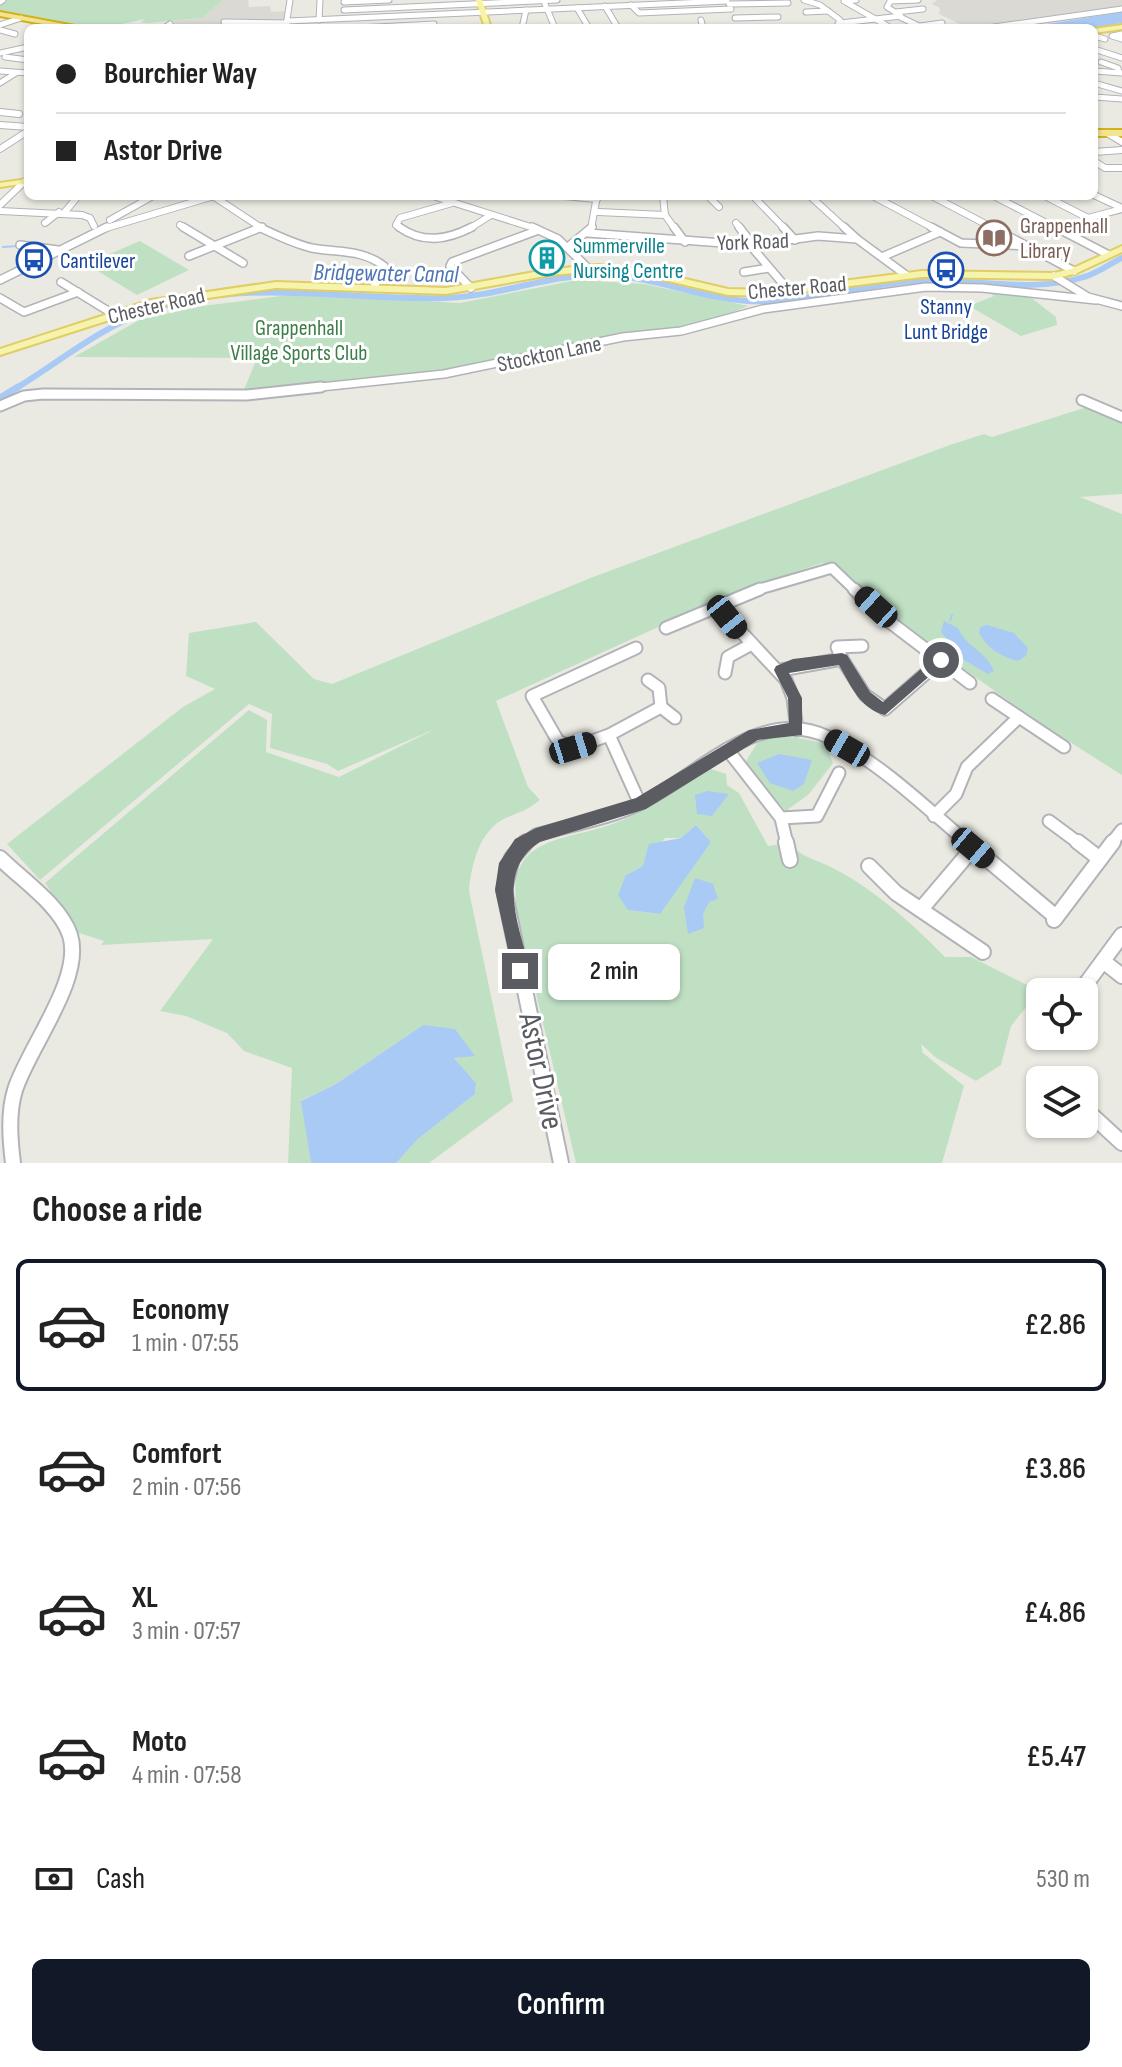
<!DOCTYPE html>
<html lang="en">
<head>
<meta charset="utf-8">
<style>
	body { margin:0; font-family:"Sofia Sans Condensed",sans-serif; background:#f6f6f6; color:#222; height:100vh; display:flex; flex-direction:column; font-size:30px; white-space:nowrap }
	* { box-sizing:border-box; margin:0 }
	p { font-size:26px; color:#767676 }
	.icon { flex:none; width:44px; height:44px; fill:none; stroke:currentColor; stroke-width:2; stroke-linecap:round; stroke-linejoin:round }
	.map { position:relative; height:1163px; overflow:hidden }
	.side { display:flex; flex-direction:column; background:#fff; flex:1 }
	.side>* { flex:none }
	.banner { position:absolute; left:24px; top:24px; width:1074px; height:176px; border-radius:12px; box-shadow:0 2px 6px #0004; display:grid; align-content:center; height:176px; padding:0 32px; background:#fff }
	.buttons { position:absolute; left:1026px; top:978px; display:grid; gap:16px }
	.buttons a { display:grid; place-items:center; width:72px; height:72px; border-radius:12px; background:#fff; box-shadow:0 2px 6px #0004; font-size:40px }
	.end { position:absolute; width:36px; height:36px; margin:-18px; border:10px solid #5a5c61; background:#fff; box-shadow:0 0 0 4px #fff }
	.from { border-radius:50% }
	.bubble { position:absolute; height:56px; border-radius:12px; background:#fff; box-shadow:0 2px 6px #0004; font-size:26px; font-weight:600; line-height:56px; text-align:center }
	.car { position:absolute; width:24px; height:48px; margin:-24px -12px; border-radius:10px; box-shadow:0 0 6px 2px #0007; background:linear-gradient(#222 24%,#8ab4d8 0 40%,#222 0 76%,#8ab4d8 0 86%,#222 0) }
	.banner b { display:flex; align-items:center; gap:28px; height:76px; font-size:30px }
	.banner b+b { border-top:2px solid #e0e0e0 }
	.banner i { width:20px; height:20px; background:#222 }
	ul { padding:0; list-style:none }
	li { display:flex; align-items:center; gap:24px; height:132px; margin:0 16px 12px; padding:0 16px; border:4px solid transparent; border-radius:12px }
	li div { flex:1 }
	li b { display:block; font-size:30px }
	li em { font-style:normal; font-weight:600 }
	li.current { border-color:#111827 }
	li>.icon { width:72px; height:72px; stroke-width:1.5 }
	h2 { padding:0 32px; font-size:36px; line-height:96px }
	.pay { display:flex; align-items:center; gap:20px; height:88px; padding:0 32px; font-size:30px }
	.pay p { margin-inline-start:auto }
	.action { display:flex; gap:16px; margin-top:auto; padding:16px 32px }
	.action a { flex:1; height:92px; border-radius:12px; background:#111827; color:#fff; font-size:32px; font-weight:600; line-height:92px; text-align:center }
	.map>svg:first-child { display:block }
</style>
</head>
<body>
<div class="map">
<svg width="1122" height="1163" viewBox="0 0 1122 1163">
	<rect width="100%" height="100%" fill="#ebeae2"/>
	<g fill="#dad9d4">
		<polygon points="223,0 248,0 249,7 270,6 271,12 288,11 282,23 238,22 229,28 171,28 172,21 202,18"/>
		<polygon points="937,0 1122,0 1122,7 968,28 939,14 940,8 932,4"/>
	</g>
	<g fill="#c0e0c4" fill-rule="evenodd">
		<polygon points="0,0 223,0 202,18 146,23 141,22 145,19 103,28 86,28 0,12"/>
		<polygon points="140,241 189,270 137,295 86,264"/>
		<polygon points="577,280 644,284 748,306 708,322 464,368 243,392 257,358 74,357 141,319 203,306 296,294 460,303"/>
		<polygon points="983,289 1029,296 1056,317 1057,325 1021,336 969,306 994,296"/>
		<path d="M1087,407L1122,419V494L1080,497L1122,514V775C1020,712 924,643 833,565L822,563L735,592L496,701L528,787L540,800C523,813 523,810 506,818C480,829 471,865 469,891L513,1101L429,1163H396L418,1139L475,1094L476,1083L454,1058L474,1055L423,1025L336,1084L302,1100L311,1163H288L292,1068L244,1051L227,1033L186,1016L160,1011L213,939L101,945L104,941L79,933L45,883L249,710L267,720L266,752L339,777L437,728L338,771L327,764L270,748L272,714L249,704L40,880L7,844L183,707L215,689L186,676L189,633L256,622L314,679L332,684L593,577L950,445L984,434L992,437Z"/>
		<polygon points="780,735 825,743 833,763 809,794 786,811 743,766 759,740"/>
		<path d="M705,767L726,774L727,785L739,793L768,846L788,843C802,857 814,859 831,867C874,889 912,923 945,957H971L1039,991L1011,1026L1001,1065L976,1081L935,1057L921,1044L923,1053L964,1086L942,1163H576L518,917C501,828 570,845 627,818C656,805 680,786 705,767ZM696,825L711,842L659,914L628,910L626,875L643,866L665,838H681Z"/>
	</g>
	<g fill="#a8caf5">
		<polygon points="1122,12 1122,23 1093,28 1022,28"/>
		<path d="M944,621L958,628C965,646 987,652 994,671L988,674L964,660L941,632Z"/>
		<path d="M987,625L1014,633L1028,648L1026,656L1018,661C1001,657 987,648 979,633L980,627Z"/>
		<polygon points="779,754 812,760 804,784 793,791 770,783 757,763"/>
		<polygon points="708,791 729,794 712,816 697,814 695,795"/>
		<polygon points="696,825 711,842 660,914 628,910 618,895 626,875 643,866 649,844 681,838"/>
		<polygon points="695,878 713,884 718,899 709,902 703,914 704,928 688,934 684,907"/>
		<polygon points="423,1025 455,1029 475,1056 454,1058 476,1083 475,1094 418,1139 396,1163 311,1163 301,1101 336,1084"/>
	</g>
	<g fill="none" stroke-linecap="round" stroke-linejoin="round">
		<g stroke="#a8caf5" stroke-width="2">
			<polyline points="3,247 18,246"/>
			<polyline points="950,621 952,615"/>
		</g>
		<path stroke="#a8caf5" stroke-width="6" d="M15,389C59,362 101,327 150,310C246,277 346,301 444,298C499,297 550,273 606,275C654,277 700,298 748,301C805,304 860,284 916,281C972,278 1030,294 1084,277C1098,273 1109,264 1122,258"/>
		<polyline stroke="#a8caf5" stroke-width="7" points="0,398 18,387"/>
		<g stroke="#b2b3b8" stroke-width="7">
			<g id="minor-far5">
				<polyline points="804,0 820,5 840,20 836,28"/>
				<polyline points="856,0 844,1 891,28"/>
				<polyline points="890,1 918,0"/>
				<polyline points="0,2 3,0"/>
				<polyline points="344,2 389,0"/>
				<polyline points="545,4 555,28"/>
				<polyline points="729,4 788,3"/>
				<polyline points="631,5 639,13 731,9"/>
				<polyline points="605,6 618,28"/>
				<polyline points="577,8 589,28"/>
				<polyline points="344,10 557,0"/>
				<polyline points="806,12 828,11"/>
				<polyline points="896,12 923,9"/>
				<polyline points="900,17 923,28"/>
				<polyline points="735,18 778,17"/>
				<polyline points="319,20 320,0"/>
				<polyline points="701,20 703,28"/>
				<polyline points="288,21 727,1"/>
				<polyline points="224,22 287,23"/>
				<polyline points="841,23 901,16 887,7 891,0"/>
				<polyline points="0,25 21,18"/>
				<polyline points="286,26 290,0"/>
				<polyline points="920,26 942,23"/>
				<polyline points="164,28 170,24"/>
				<polyline points="358,28 434,24"/>
				<polyline points="522,28 526,10"/>
				<polyline points="987,28 1122,9"/>
				<polyline points="0,30 15,34"/>
				<polyline points="1122,34 1112,36 1122,39"/>
				<polyline points="1098,37 1105,39"/>
				<polyline points="1094,49 1122,58"/>
				<polyline points="0,53 28,47"/>
				<polyline points="5,57 28,60"/>
				<polyline points="1101,62 1118,68 1119,72"/>
				<polyline points="0,71 28,73"/>
				<polyline points="1094,71 1122,73"/>
				<polyline points="0,83 16,73"/>
				<polyline points="1094,83 1122,91"/>
				<polyline points="1094,97 1122,99"/>
			</g>
		</g>
		<g stroke="#b2b3b8" stroke-width="8">
			<g id="minor-far4">
				<polyline points="0,112 19,114"/>
				<polyline points="0,125 28,127"/>
				<polyline points="1107,133 1122,142"/>
				<polyline points="0,149 28,131"/>
				<polyline points="1094,152 1122,150"/>
				<polyline points="1094,161 1105,168 1122,168"/>
				<polyline points="1094,195 1122,208"/>
				<polyline points="213,196 263,229"/>
				<polyline points="433,196 537,229"/>
				<polyline points="564,196 597,199"/>
				<polyline points="663,196 665,215"/>
				<polyline points="708,196 719,207"/>
				<polyline points="753,196 785,229"/>
				<polyline points="810,196 846,229"/>
				<polyline points="873,196 935,229"/>
				<polyline points="932,196 995,229"/>
				<polyline points="994,196 1058,229"/>
				<polyline points="1045,196 1088,218 1122,209"/>
				<polyline points="0,205 24,182"/>
				<polyline points="0,211 82,215 90,218 94,226"/>
				<polyline points="598,212 665,215 675,229"/>
				<polyline points="64,213 78,196"/>
				<polyline points="110,220 153,196"/>
				<polyline points="45,223 59,212"/>
				<polyline points="736,223 741,229"/>
				<polyline points="180,225 187,229"/>
				<polyline points="103,229 214,196"/>
				<polyline points="257,229 262,227"/>
				<polyline points="402,229 396,225 400,218 452,203"/>
				<polyline points="469,229 491,215"/>
				<polyline points="591,229 597,196"/>
			</g>
		</g>
		<g stroke="#b2b3b8" stroke-width="10">
			<g id="minor-far3">
				<polyline points="183,227 243,263"/>
				<path d="M259,227C276,235 294,244 312,248C338,253 362,249 384,266L374,287"/>
				<path d="M399,227C423,244 447,240 472,227"/>
				<polyline points="532,227 558,239 588,268"/>
				<polyline points="674,227 685,242"/>
				<polyline points="739,227 753,245"/>
				<polyline points="783,227 795,240"/>
				<polyline points="844,227 857,239"/>
				<polyline points="931,227 961,243 1027,246"/>
				<polyline points="991,227 1074,271"/>
				<polyline points="1055,227 1107,254"/>
				<polyline points="588,233 750,245 818,236 857,239 906,275"/>
				<polyline points="20,245 58,250"/>
				<polyline points="750,245 790,292"/>
				<polyline points="569,246 592,227"/>
				<polyline points="189,256 262,227"/>
				<polyline points="884,256 940,232"/>
				<polyline points="744,272 769,268"/>
				<polyline points="1054,276 1088,297 1122,306"/>
				<polyline points="0,280 107,227"/>
				<polyline points="61,282 113,314"/>
				<polyline points="471,288 450,266 452,262 536,231"/>
				<polyline points="0,298 24,312 78,292"/>
				<polyline points="302,389 444,374 623,337 681,331 763,309 926,287 982,288 1096,300"/>
			</g>
		</g>
		<g stroke="#b2b3b8" stroke-width="13">
			<g id="minor-far2">
				<polyline points="1082,400 1122,417"/>
				<polyline points="0,406 24,396 43,394 247,395 321,387"/>
				<polyline points="753,591 832,568 856,591"/>
			</g>
		</g>
		<g stroke="#b2b3b8" stroke-width="15">
			<g id="minor-far1">
				<polyline points="854,589 882,616 970,683"/>
				<polyline points="717,606 786,680 793,698 797,730"/>
				<polyline points="666,628 760,589"/>
				<polyline points="636,648 532,696 558,741 573,748 609,735 661,707 659,688 648,680"/>
				<polyline points="842,659 837,647 862,646"/>
				<polyline points="781,670 842,659 865,695 885,709 941,660"/>
				<polyline points="725,673 728,657 750,645"/>
				<polyline points="992,699 1064,747"/>
				<polyline points="661,707 675,718"/>
				<polyline points="609,735 640,804"/>
				<polyline points="727,749 781,818 787,844"/>
				<polyline points="934,816 956,794 967,767 1019,717"/>
				<polyline points="781,818 817,816 839,773"/>
				<polyline points="1049,821 1080,844"/>
				<path d="M524,844L536,835C570,825 610,819 641,803C698,776 759,704 828,737C881,763 925,807 969,844"/>
				<polyline points="1111,844 1122,830"/>
			</g>
		</g>
		<g stroke="#b2b3b8" stroke-width="18">
			<g id="minor">
				<polyline points="526,842 512,858 504,890 561,1163"/>
				<polyline points="786,842 790,860"/>
				<polyline points="967,842 1056,917"/>
				<polyline points="1078,842 1100,859"/>
				<path d="M0,858C22,880 60,905 70,935C84,979 28,1048 15,1090C8,1113 10,1139 13,1163"/>
				<polyline points="869,866 896,893 983,952"/>
				<polyline points="922,908 973,848"/>
				<polyline points="1054,920 1113,842"/>
				<polyline points="1103,961 1122,976"/>
				<polyline points="1080,992 1122,935"/>
				<polyline points="1084,1108 1122,1143"/>
			</g>
		</g>
		<g stroke="#e1cd65" stroke-width="4">
			<g id="major">
				<polygon points="476,0 482,0 491,28 485,28"/>
				<polygon points="1122,25 1122,29 1094,33 1094,29"/>
				<polygon points="28,179 28,183 0,187 0,183"/>
				<polygon points="1122,246 1122,252 1077,273 1054,279 922,277 771,296 728,295 647,276 598,271 551,275 446,294 276,288 153,306 0,355 0,349 151,300 276,282 446,288 551,269 598,265 647,270 728,289 771,290 922,271 1054,273 1071,269"/>
			</g>
		</g>
		<g stroke="#d4b019" stroke-width="4">
			<g id="highway">
				<polygon points="0,12 75,26 78,28 64,28 0,16"/>
				<rect x="1094" y="130" width="28" height="6"/>
			</g>
		</g>
		<use href="#minor-far5" stroke="#fff" stroke-width="5"/>
		<use href="#minor-far4" stroke="#fff" stroke-width="6"/>
		<use href="#minor-far3" stroke="#fff" stroke-width="7"/>
		<use href="#minor-far2" stroke="#fff" stroke-width="9"/>
		<use href="#minor-far1" stroke="#fff" stroke-width="11"/>
		<use href="#minor" stroke="#fff" stroke-width="14"/>
		<use href="#major" fill="#f5f3ac" fill-rule="evenodd"/>
		<use href="#highway" fill="#f1e493" fill-rule="evenodd"/>
	</g>
	<path fill="#5a5c61" d="M842,653L847,655L870,692L883,702L936,656H946L948,660L885,715C860,709 851,686 839,665L789,673L802,698V735L758,740L646,809L540,842C494,871 520,927 530,971L520,980L514,977L495,890L499,863L515,839L536,828L636,798L749,730L789,723L788,698L774,670L776,666L793,659Z"/>
	<defs>
		<g id="library-ring" transform="scale(1.8)"><circle r="9.5" fill="#fff" stroke="#8d6e63" stroke-width="1.5"/><path d="M-6-4Q-3-5.5-.7-3.5V5Q-3 3-6 4ZM6-4Q3-5.5 .7-3.5V5Q3 3 6 4Z" fill="#8d6e63"/></g>
		<g id="building-ring" transform="scale(1.8)"><circle r="9.5" fill="#fff" stroke="#0f9aa8" stroke-width="1.5"/><path d="M-4-6H4V6H1V3H-1V6H-4ZM-2.5-4.3h1.7v1.8h-1.7ZM.8-4.3h1.7v1.8H.8ZM-2.5-1h1.7V.8h-1.7ZM.8-1h1.7V.8H.8Z" fill="#0f9aa8"/></g>
		<g id="bus-ring" transform="scale(1.8)"><circle r="9.5" fill="#fff" stroke="#1a4fb4" stroke-width="1.5"/><path d="M-5-6H5V4H4V6H2V4H-2V6H-4V4H-5ZM-3.5-4V0h7V-4ZM-3.5 1.2v1.5H-2V1.2ZM2 1.2v1.5H3.5V1.2Z" fill="#1a4fb4"/></g>
	</defs>
	<g fill-rule="evenodd">
		<use href="#library-ring" x="994" y="238"/>
		<use href="#building-ring" x="547" y="258"/>
		<use href="#bus-ring" x="34" y="260"/>
		<use href="#bus-ring" x="946" y="270"/>
	</g>
	<g text-anchor="middle" stroke-width="6" stroke-linejoin="round" paint-order="stroke">
		<g font-size="22" fill="#785e54" stroke="#fff" text-anchor="start">
			<text x="1020" y="233">Grappenhall<tspan x="1020" dy="25">Library</tspan></text>
		</g>
		<g font-size="22" fill="#5a5c61" stroke="#fff">
			<text transform="translate(753 241) rotate(-2)" y="8">York Road</text>
			<text transform="translate(797 287) rotate(-5)" y="8">Chester Road</text>
			<text transform="translate(156 305) rotate(-13)" y="8">Chester Road</text>
			<text transform="translate(549 353) rotate(-12)" y="8">Stockton Lane</text>
		</g>
		<g font-size="22" fill="#0d838f" stroke="#fff" text-anchor="start">
			<text x="573" y="253">Summerville<tspan x="573" dy="25">Nursing Centre</tspan></text>
		</g>
		<g font-size="22" fill="#164399" stroke="#fff" text-anchor="start">
			<text x="60" y="268">Cantilever</text>
			<text x="946" y="314" text-anchor="middle">Stanny<tspan x="946" dy="25">Lunt Bridge</tspan></text>
		</g>
		<g font-size="22" fill="#3d7d48" stroke="#fff">
			<text x="299" y="335">Grappenhall<tspan x="299" dy="25">Village Sports Club</tspan></text>
		</g>
		<g font-size="24" font-style="italic" fill="#4e74b5" stroke="#fff">
			<text transform="translate(386 273) rotate(1)" y="8">Bridgewater Canal</text>
		</g>
		<g font-size="32" fill="#5a5c61" stroke="#fff">
			<text transform="translate(542 1071) rotate(78)" y="11">Astor Drive</text>
		</g>
	</g>
</svg>
<div class="buttons">
<a><svg class="icon" aria-label="locate" viewBox="0 0 24 24"><circle cx="12" cy="12" r="6"/><path d="M12 2v4M12 18v4M2 12h4M18 12h4"/></svg></a>
<a><svg class="icon" aria-label="layers" viewBox="0 0 24 24"><path d="M12 4l9 5-9 5-9-5zM3 14l9 5 9-5"/></svg></a>
</div>
<i class="end from" style="left:941px;top:660px"></i>
<i class="end" style="left:520px;top:971px"></i>
<div class="bubble" style="left:548px;top:944px;width:132px">2 min</div>
<i class="car" style="left:876px;top:607px;rotate:312deg"></i>
<i class="car" style="left:727px;top:617px;rotate:141deg"></i>
<i class="car" style="left:573px;top:748px;rotate:73deg"></i>
<i class="car" style="left:847px;top:748px;rotate:300deg"></i>
<i class="car" style="left:973px;top:848px;rotate:130deg"></i>
<div class="banner">
<b><i class="from"></i>Bourchier Way</b>
<b><i></i>Astor Drive</b>
</div>
</div>
<section class="side">
<h2>Choose a ride</h2>
<ul>
<li class="current"><svg class="icon" aria-label="car" viewBox="0 0 24 24"><path d="M5 17H2v-5l4-1 3-4h7l3 4 3 1v5h-3M9 17h6M6 11h13"/><circle cx="7" cy="17" r="2"/><circle cx="17" cy="17" r="2"/></svg><div><b>Economy</b><p>1 min · 07:55</p></div><em>£2.86</em></li>
<li><svg class="icon" aria-label="car" viewBox="0 0 24 24"><path d="M5 17H2v-5l4-1 3-4h7l3 4 3 1v5h-3M9 17h6M6 11h13"/><circle cx="7" cy="17" r="2"/><circle cx="17" cy="17" r="2"/></svg><div><b>Comfort</b><p>2 min · 07:56</p></div><em>£3.86</em></li>
<li><svg class="icon" aria-label="car" viewBox="0 0 24 24"><path d="M5 17H2v-5l4-1 3-4h7l3 4 3 1v5h-3M9 17h6M6 11h13"/><circle cx="7" cy="17" r="2"/><circle cx="17" cy="17" r="2"/></svg><div><b>XL</b><p>3 min · 07:57</p></div><em>£4.86</em></li>
<li><svg class="icon" aria-label="car" viewBox="0 0 24 24"><path d="M5 17H2v-5l4-1 3-4h7l3 4 3 1v5h-3M9 17h6M6 11h13"/><circle cx="7" cy="17" r="2"/><circle cx="17" cy="17" r="2"/></svg><div><b>Moto</b><p>4 min · 07:58</p></div><em>£5.47</em></li>
</ul>
<div class="pay"><svg class="icon" aria-label="cash" viewBox="0 0 24 24"><path d="M3 7h18v10H3z"/><circle cx="12" cy="12" r="2"/></svg>Cash<p>530 m</p></div>
<div class="action"><a>Confirm</a></div>
</section>
</body>
</html>
